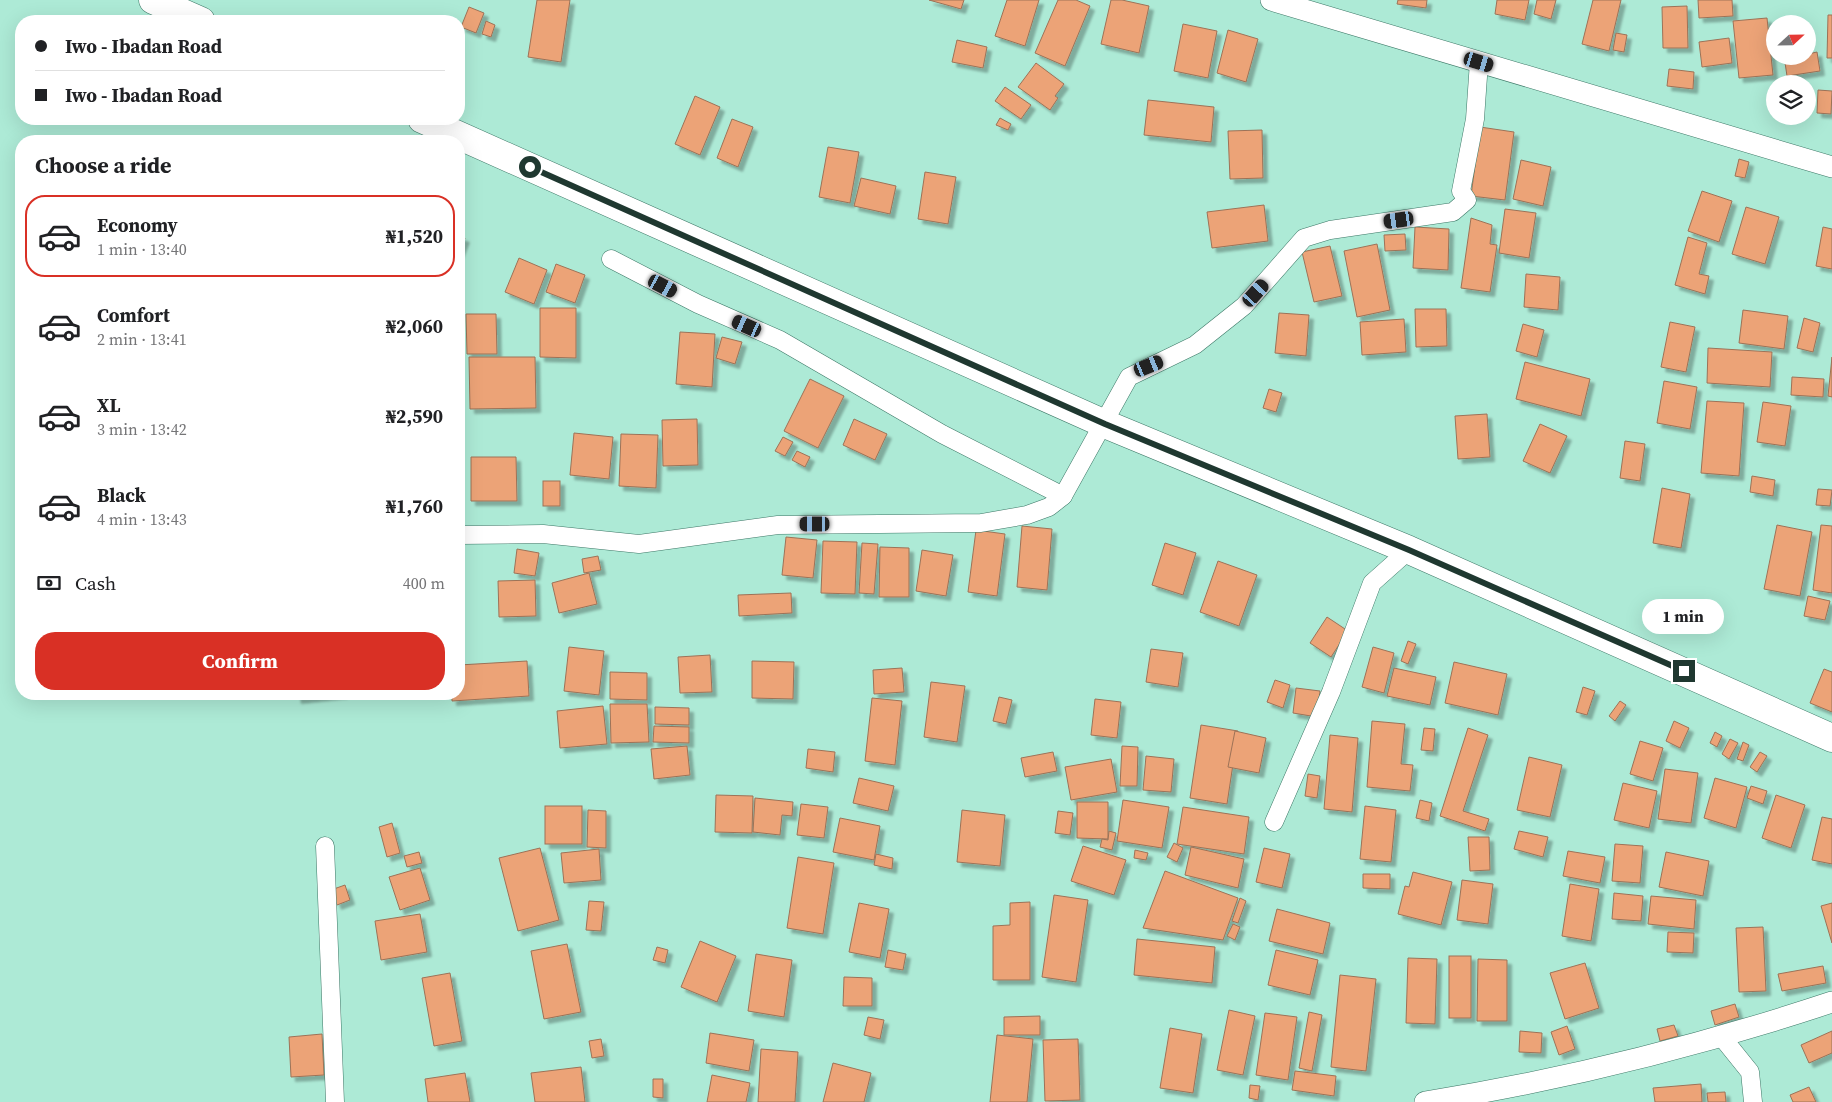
<!DOCTYPE html>
<html lang="en">
<head>
<meta charset="utf-8">
<style>
	body { margin:0; font-family:"Source Serif 4",serif; background:#f2f2f2; color:#202124; height:100vh; display:flex; flex-direction:column; font-size:19px; white-space:nowrap }
	* { box-sizing:border-box; margin:0 }
	p { font-size:16px; color:#757577 }
	.icon { flex:none; width:28px; height:28px; fill:none; stroke:currentColor; stroke-width:2; stroke-linecap:round; stroke-linejoin:round }
	.map { position:relative; flex:1; overflow:hidden }
	.details { position:absolute; left:15px; top:135px; width:450px; height:565px; display:flex; flex-direction:column; background:#fff; border-radius:20px; box-shadow:0 5px 20px #0002 }
	.details>* { flex:none }
	.guide { position:absolute; left:15px; top:15px; width:450px; height:110px; border-radius:20px; box-shadow:0 5px 20px #0002; display:grid; align-content:center; height:110px; padding:0 20px; background:#fff }
	.needle { width:32px; rotate:68deg }
	.controls { position:absolute; left:1766px; top:15px; display:grid; gap:10px }
	.controls a { display:grid; place-items:center; width:50px; height:50px; border-radius:50%; background:#fff; box-shadow:0 5px 20px #0002; font-size:25px }
	.end { position:absolute; width:22px; height:22px; margin:-11px; border:6px solid #1f3830; background:#fff; box-shadow:0 0 0 2px #fff }
	.from { border-radius:50% }
	.bubble { position:absolute; height:35px; border-radius:18px; background:#fff; box-shadow:0 5px 20px #0002; font-size:16px; font-weight:700; line-height:35px; text-align:center }
	.car { position:absolute; width:15px; height:30px; margin:-15px -8px; border-radius:6px; box-shadow:0 0 4px 1px #0007; background:linear-gradient(#222 24%,#8ab4d8 0 40%,#222 0 76%,#8ab4d8 0 86%,#222 0) }
	.guide b { display:flex; align-items:center; gap:18px; height:48px; font-size:19px }
	.guide b+b { border-top:1px solid #e0e0e0 }
	.guide i { width:12px; height:12px; background:#202124 }
	ul { padding:0; list-style:none }
	li { display:flex; align-items:center; gap:15px; height:82px; margin:0 10px 8px; padding:0 10px; border:2px solid transparent; border-radius:20px }
	li div { flex:1 }
	li b { display:block; font-size:19px }
	li em { font-style:normal; font-weight:700 }
	li.current { border-color:#d93025 }
	li>.icon { width:45px; height:45px; stroke-width:1.5 }
	h2 { padding:0 20px; font-size:22px; line-height:60px }
	.pay { display:flex; align-items:center; gap:12px; height:55px; padding:0 20px; font-size:19px }
	.pay p { margin-inline-start:auto }
	.cta { display:flex; gap:10px; margin-top:auto; padding:10px 20px }
	.cta a { flex:1; height:58px; border-radius:20px; background:#d93025; color:#fff; font-size:20px; font-weight:700; line-height:58px; text-align:center }
	.map>svg:first-child { display:block }
</style>
</head>
<body>
<div class="map">
<svg width="1832" height="1102" viewBox="0 0 1832 1102">
	<defs>
		<filter id="shadow"><feDropShadow dx="4.5" dy="4.5" stdDeviation="1" flood-color="#0004"/></filter>
	</defs>
	<rect width="100%" height="100%" fill="#adead6"/>
	<g fill="#eca377" stroke="#9d7257" filter="url(#shadow)">
		<polygon points="537,0 570,0 561,62 528,57"/>
		<polygon points="929,0 964,0 961,9"/>
		<polygon points="1007,0 1039,0 1025,46 995,36"/>
		<polygon points="1058,0 1076,0 1090,6 1065,66 1035,53"/>
		<polygon points="1111,0 1122,0 1149,6 1139,53 1101,44"/>
		<polygon points="1398,0 1427,0 1426,8 1397,4"/>
		<polygon points="1497,0 1529,0 1525,20 1495,14"/>
		<polygon points="1537,0 1556,0 1551,19 1534,14"/>
		<polygon points="1593,0 1621,0 1609,51 1582,44"/>
		<polygon points="1698,0 1732,0 1733,16 1699,18"/>
		<polygon points="1687,6 1688,48 1663,48 1662,7"/>
		<polygon points="469,7 484,13 476,33 461,27"/>
		<polygon points="1828,15 1832,15 1832,58 1827,58"/>
		<polygon points="1767,18 1773,75 1739,78 1733,21"/>
		<polygon points="486,21 495,25 491,37 482,34"/>
		<polygon points="1183,24 1217,31 1208,78 1174,71"/>
		<polygon points="1228,30 1258,39 1246,82 1217,73"/>
		<polygon points="1616,33 1627,35 1624,52 1613,50"/>
		<polygon points="1729,38 1732,63 1702,67 1699,42"/>
		<polygon points="957,40 987,47 983,68 952,62"/>
		<polygon points="1808,52 1808,54 1817,52 1820,71 1787,76 1784,56 1808,56"/>
		<polygon points="1036,63 1064,84 1055,96 1058,98 1050,110 1018,87"/>
		<polygon points="1669,69 1694,72 1693,89 1667,86"/>
		<polygon points="1005,87 1031,105 1021,119 995,101"/>
		<polygon points="1818,90 1832,91 1831,114 1817,113"/>
		<polygon points="695,96 720,107 700,155 675,144"/>
		<polygon points="1148,100 1214,107 1211,142 1144,135"/>
		<polygon points="1000,118 1011,124 1008,130 996,125"/>
		<polygon points="732,119 753,127 738,167 717,158"/>
		<polygon points="1480,127 1514,132 1505,200 1471,196"/>
		<polygon points="1262,130 1263,178 1230,179 1228,131"/>
		<polygon points="828,147 859,152 850,203 819,197"/>
		<polygon points="1739,159 1749,162 1745,178 1735,176"/>
		<polygon points="1521,160 1551,167 1543,206 1513,199"/>
		<polygon points="925,172 956,177 948,224 918,219"/>
		<polygon points="861,178 896,186 890,214 854,206"/>
		<polygon points="1702,191 1732,201 1719,242 1688,231"/>
		<polygon points="1264,205 1268,241 1212,248 1207,212"/>
		<polygon points="1746,207 1779,217 1765,264 1732,254"/>
		<polygon points="1505,209 1536,213 1529,258 1499,253"/>
		<polygon points="1471,218 1492,225 1490,244 1497,245 1490,292 1461,288"/>
		<polygon points="1415,227 1449,229 1448,270 1413,268"/>
		<polygon points="1823,227 1832,229 1832,269 1816,266"/>
		<polygon points="1405,234 1406,250 1385,251 1384,235"/>
		<polygon points="459,236 465,238 459,253"/>
		<polygon points="1688,237 1707,243 1699,274 1709,276 1705,294 1675,285"/>
		<polygon points="1377,244 1390,310 1357,317 1344,251"/>
		<polygon points="1330,246 1342,296 1314,302 1302,252"/>
		<polygon points="519,258 547,270 534,304 505,292"/>
		<polygon points="556,264 585,275 575,303 546,292"/>
		<polygon points="1526,274 1560,277 1558,310 1524,307"/>
		<polygon points="540,308 576,308 576,358 540,357"/>
		<polygon points="1415,309 1446,309 1447,346 1416,347"/>
		<polygon points="1743,310 1788,316 1784,349 1739,343"/>
		<polygon points="1279,313 1309,315 1306,356 1275,353"/>
		<polygon points="466,314 496,314 497,354 467,354"/>
		<polygon points="1804,318 1820,323 1813,352 1797,348"/>
		<polygon points="1404,319 1406,352 1362,355 1360,322"/>
		<polygon points="1670,322 1695,327 1686,372 1661,367"/>
		<polygon points="1523,324 1544,330 1537,357 1516,351"/>
		<polygon points="680,332 715,334 712,387 676,384"/>
		<polygon points="722,337 742,342 735,364 716,358"/>
		<polygon points="1708,348 1772,352 1770,387 1707,383"/>
		<polygon points="469,357 535,357 536,408 470,409"/>
		<polygon points="1832,357 1832,397 1828,396"/>
		<polygon points="1525,362 1590,379 1581,416 1516,399"/>
		<polygon points="1792,377 1824,379 1823,397 1791,395"/>
		<polygon points="810,379 844,396 818,448 784,431"/>
		<polygon points="1664,381 1697,387 1690,429 1657,423"/>
		<polygon points="1269,389 1282,393 1276,412 1263,408"/>
		<polygon points="1707,401 1744,403 1739,476 1701,473"/>
		<polygon points="1763,402 1791,406 1785,446 1757,442"/>
		<polygon points="1487,414 1490,457 1458,459 1455,416"/>
		<polygon points="697,419 698,465 663,466 662,420"/>
		<polygon points="854,419 887,434 875,460 843,445"/>
		<polygon points="1540,424 1567,436 1550,473 1523,461"/>
		<polygon points="574,433 613,437 609,479 570,475"/>
		<polygon points="621,434 658,435 656,488 619,486"/>
		<polygon points="783,437 793,442 785,456 775,451"/>
		<polygon points="1625,441 1645,444 1640,481 1620,478"/>
		<polygon points="797,451 810,457 805,467 792,460"/>
		<polygon points="471,457 516,457 517,501 471,501"/>
		<polygon points="1752,476 1775,480 1773,496 1750,492"/>
		<rect x="543" y="481" width="17" height="25"/>
		<polygon points="1662,488 1690,494 1681,548 1653,543"/>
		<polygon points="1818,489 1832,490 1830,506 1816,505"/>
		<polygon points="1777,525 1812,532 1800,596 1764,589"/>
		<polygon points="1821,525 1832,526 1832,593 1813,590"/>
		<polygon points="1022,526 1052,529 1047,590 1017,587"/>
		<polygon points="976,530 1005,534 997,596 968,592"/>
		<polygon points="786,537 817,540 813,578 782,575"/>
		<polygon points="823,541 857,542 855,594 821,593"/>
		<polygon points="862,543 878,544 874,594 859,593"/>
		<polygon points="1165,543 1196,553 1183,595 1152,585"/>
		<polygon points="880,547 909,548 909,597 879,597"/>
		<polygon points="517,549 539,553 535,576 514,573"/>
		<polygon points="922,550 953,555 946,596 916,591"/>
		<polygon points="598,556 601,570 584,573 582,559"/>
		<polygon points="1218,561 1257,575 1239,626 1200,612"/>
		<polygon points="589,573 597,604 559,613 552,583"/>
		<polygon points="535,580 536,616 499,617 498,581"/>
		<polygon points="791,593 792,613 739,616 738,595"/>
		<polygon points="1808,596 1830,601 1825,620 1804,616"/>
		<polygon points="1327,617 1348,631 1331,657 1310,643"/>
		<polygon points="1408,641 1416,644 1408,664 1401,661"/>
		<polygon points="569,647 604,651 599,695 564,691"/>
		<polygon points="1373,647 1394,653 1384,693 1362,687"/>
		<polygon points="1151,649 1183,653 1178,687 1146,682"/>
		<polygon points="710,655 712,692 680,693 678,657"/>
		<polygon points="527,661 529,696 452,701 452,694 459,694 459,665"/>
		<polygon points="752,661 794,662 793,699 752,698"/>
		<polygon points="1454,662 1507,674 1498,715 1445,703"/>
		<polygon points="902,668 904,692 874,694 873,670"/>
		<polygon points="1394,668 1436,677 1430,705 1387,696"/>
		<polygon points="1824,669 1832,672 1832,712 1810,703"/>
		<polygon points="610,672 647,673 647,700 610,699"/>
		<polygon points="1275,680 1290,685 1283,708 1267,702"/>
		<polygon points="931,682 965,686 957,742 924,737"/>
		<polygon points="1583,687 1595,691 1587,715 1576,712"/>
		<polygon points="1296,688 1320,691 1317,717 1293,713"/>
		<polygon points="296,694 343,694 297,699"/>
		<polygon points="999,697 1012,700 1006,724 993,721"/>
		<polygon points="872,698 902,701 895,765 865,761"/>
		<polygon points="1095,699 1121,702 1117,738 1091,735"/>
		<polygon points="1620,701 1626,705 1615,721 1609,716"/>
		<polygon points="610,704 647,704 649,742 611,743"/>
		<polygon points="603,706 607,744 560,748 557,711"/>
		<polygon points="655,707 689,708 689,725 655,724"/>
		<polygon points="1372,721 1405,724 1401,764 1413,765 1410,791 1367,787"/>
		<polygon points="1674,721 1689,728 1680,748 1666,741"/>
		<polygon points="1201,725 1238,731 1227,804 1190,798"/>
		<polygon points="654,726 689,727 689,743 653,742"/>
		<polygon points="1424,728 1435,729 1433,751 1421,750"/>
		<polygon points="1468,728 1488,735 1463,811 1489,819 1485,831 1440,816"/>
		<polygon points="1235,731 1266,738 1259,773 1228,767"/>
		<polygon points="1715,732 1722,736 1717,747 1710,743"/>
		<polygon points="1330,735 1358,738 1352,812 1324,809"/>
		<polygon points="1730,739 1738,743 1729,759 1722,754"/>
		<polygon points="1640,741 1663,748 1653,781 1630,774"/>
		<polygon points="1743,742 1749,745 1743,761 1737,759"/>
		<polygon points="687,746 690,775 654,779 651,749"/>
		<polygon points="1122,746 1138,747 1137,786 1120,786"/>
		<polygon points="808,749 835,752 833,772 806,768"/>
		<polygon points="1053,752 1057,771 1025,777 1021,758"/>
		<polygon points="1760,752 1767,756 1757,772 1750,767"/>
		<polygon points="1146,756 1174,759 1171,792 1143,790"/>
		<polygon points="1529,757 1562,765 1550,817 1517,810"/>
		<polygon points="1111,759 1117,792 1071,800 1065,767"/>
		<polygon points="1665,769 1698,773 1691,823 1658,819"/>
		<polygon points="1308,774 1320,776 1317,798 1305,796"/>
		<polygon points="859,778 894,786 888,811 853,803"/>
		<polygon points="1715,778 1747,787 1736,828 1704,818"/>
		<polygon points="1623,783 1657,791 1649,828 1614,820"/>
		<polygon points="1751,786 1767,791 1763,804 1747,798"/>
		<polygon points="716,795 753,796 752,833 715,832"/>
		<polygon points="1776,795 1805,805 1791,848 1762,838"/>
		<polygon points="755,798 793,802 792,816 782,815 780,835 753,832"/>
		<polygon points="1123,800 1169,807 1162,848 1117,841"/>
		<polygon points="1420,800 1432,803 1429,821 1416,818"/>
		<polygon points="1077,802 1108,802 1108,839 1077,838"/>
		<polygon points="801,804 828,807 824,838 797,835"/>
		<rect x="545" y="806" width="37" height="38"/>
		<polygon points="1365,806 1396,810 1391,862 1360,859"/>
		<polygon points="1183,807 1249,817 1244,854 1177,844"/>
		<polygon points="588,810 606,811 606,848 587,847"/>
		<polygon points="962,810 1005,815 1000,866 957,862"/>
		<polygon points="1058,811 1073,813 1070,835 1055,833"/>
		<polygon points="1822,817 1832,819 1832,864 1812,860"/>
		<polygon points="840,818 880,826 874,860 833,852"/>
		<polygon points="392,823 400,853 387,857 379,827"/>
		<polygon points="1109,831 1116,833 1112,850 1100,847 1102,839 1108,840"/>
		<polygon points="1519,831 1548,837 1543,857 1514,849"/>
		<polygon points="1468,837 1489,837 1490,870 1470,871"/>
		<polygon points="1174,843 1183,848 1177,862 1167,857"/>
		<polygon points="1615,844 1643,846 1640,883 1612,881"/>
		<polygon points="1083,846 1126,860 1114,895 1071,881"/>
		<polygon points="1191,847 1244,859 1238,888 1185,875"/>
		<polygon points="540,848 559,920 518,931 499,858"/>
		<polygon points="1264,848 1290,854 1282,888 1256,882"/>
		<polygon points="599,849 601,880 564,883 561,853"/>
		<polygon points="1135,850 1148,853 1146,860 1134,858"/>
		<polygon points="1568,851 1605,857 1600,883 1563,876"/>
		<polygon points="419,852 422,863 407,867 404,856"/>
		<polygon points="1666,852 1709,861 1703,896 1659,887"/>
		<polygon points="876,854 893,858 892,869 874,865"/>
		<polygon points="798,857 834,863 823,934 787,928"/>
		<polygon points="420,868 430,900 400,910 389,877"/>
		<polygon points="1165,871 1238,898 1223,940 1143,928"/>
		<polygon points="1413,872 1452,882 1441,925 1398,914 1405,886 1409,887"/>
		<polygon points="1363,874 1390,874 1390,889 1363,888"/>
		<polygon points="1462,880 1493,884 1488,924 1457,920"/>
		<polygon points="1570,884 1599,889 1591,941 1562,936"/>
		<polygon points="345,885 350,900 337,905 331,890"/>
		<polygon points="1614,893 1643,896 1641,921 1612,919"/>
		<polygon points="1054,895 1088,900 1076,982 1042,977"/>
		<polygon points="1651,896 1696,900 1694,929 1648,924"/>
		<polygon points="1240,898 1246,901 1238,923 1232,921"/>
		<polygon points="589,901 604,902 601,931 586,930"/>
		<polygon points="1030,902 1030,980 993,980 993,926 1010,925 1010,903"/>
		<polygon points="859,903 889,909 880,958 849,952"/>
		<polygon points="1832,903 1832,943 1821,906"/>
		<polygon points="1277,909 1330,923 1323,954 1269,941"/>
		<polygon points="420,914 427,952 381,960 375,921"/>
		<polygon points="1233,924 1240,927 1235,940 1227,936"/>
		<polygon points="1763,927 1766,991 1739,992 1736,928"/>
		<polygon points="1668,932 1694,933 1693,953 1667,952"/>
		<polygon points="1137,939 1215,947 1212,983 1134,975"/>
		<polygon points="700,941 736,956 717,1002 681,987"/>
		<polygon points="567,944 581,1012 544,1019 531,951"/>
		<polygon points="657,947 668,950 665,963 653,960"/>
		<polygon points="888,950 906,954 903,970 885,967"/>
		<polygon points="1276,950 1318,960 1310,995 1268,985"/>
		<polygon points="756,954 792,960 784,1017 748,1011"/>
		<rect x="1449" y="956" width="22" height="62"/>
		<polygon points="1408,958 1437,959 1435,1024 1406,1023"/>
		<polygon points="1478,959 1507,960 1507,1021 1477,1021"/>
		<polygon points="1585,963 1599,1008 1565,1019 1550,973"/>
		<polygon points="1823,966 1826,983 1782,991 1778,974"/>
		<polygon points="450,973 462,1041 434,1046 422,978"/>
		<polygon points="1340,975 1376,979 1366,1071 1331,1067"/>
		<polygon points="844,977 872,978 872,1006 843,1006"/>
		<polygon points="1735,1004 1739,1017 1715,1025 1711,1011"/>
		<polygon points="1229,1010 1255,1016 1243,1075 1217,1070"/>
		<polygon points="1309,1012 1322,1015 1312,1071 1299,1068"/>
		<polygon points="1265,1013 1297,1017 1288,1080 1256,1075"/>
		<polygon points="1040,1016 1040,1035 1004,1035 1004,1017"/>
		<polygon points="868,1017 884,1020 880,1039 864,1035"/>
		<polygon points="1674,1025 1678,1036 1660,1041 1657,1029"/>
		<polygon points="1567,1026 1575,1049 1559,1055 1551,1032"/>
		<polygon points="1170,1028 1202,1034 1193,1093 1160,1088"/>
		<polygon points="1520,1031 1542,1033 1541,1053 1519,1052"/>
		<polygon points="1832,1031 1832,1053 1809,1063 1801,1045"/>
		<polygon points="710,1033 754,1040 749,1071 706,1063"/>
		<polygon points="322,1034 324,1075 291,1077 289,1037"/>
		<polygon points="997,1035 1033,1039 1027,1102 990,1102"/>
		<polygon points="601,1039 604,1056 592,1058 589,1041"/>
		<polygon points="1078,1039 1080,1100 1045,1101 1043,1040"/>
		<polygon points="761,1049 798,1052 795,1102 758,1102"/>
		<polygon points="833,1063 871,1073 864,1102 823,1102"/>
		<polygon points="581,1067 585,1102 535,1102 531,1073"/>
		<polygon points="1295,1071 1336,1076 1334,1096 1292,1090"/>
		<polygon points="465,1073 470,1102 428,1102 425,1079"/>
		<polygon points="712,1075 750,1083 746,1102 707,1102"/>
		<polygon points="653,1079 663,1079 663,1098 653,1097"/>
		<polygon points="1701,1084 1702,1102 1655,1102 1653,1088"/>
		<polygon points="1250,1085 1260,1086 1258,1100 1249,1098"/>
		<polygon points="1809,1087 1816,1102 1793,1102 1790,1095"/>
		<polygon points="1725,1092 1726,1102 1708,1102 1707,1093"/>
	</g>
	<g fill="none" stroke-linecap="round" stroke-linejoin="round">
		<g stroke="#3c7766" stroke-width="19">
			<g id="minor">
				<polyline points="611,259 698,304 780,340 942,434 1063,496"/>
				<polyline points="459,535 543,534 639,544 778,525 981,523 1027,515 1049,507 1063,496 1129,377 1195,345 1244,306 1304,238 1330,230 1453,212 1467,200 1461,191 1475,119 1479,62"/>
				<polyline points="1274,822 1331,692 1372,583 1409,550"/>
				<polyline points="325,846 335,1102"/>
				<polyline points="1721,1036 1750,1072 1753,1102"/>
			</g>
		</g>
		<g stroke="#3c7766" stroke-width="22">
			<g id="tertiary">
				<polyline points="1271,0 1832,167"/>
				<path d="M1425,1102C1564,1080 1699,1046 1832,1002"/>
			</g>
		</g>
		<g stroke="#3c7766" stroke-width="29">
			<g id="primary">
				<polyline points="153,0 201,21"/>
				<polyline points="422,119 1105,424 1409,550 1832,738"/>
			</g>
		</g>
		<use href="#minor" stroke="#fff" stroke-width="18"/>
		<use href="#tertiary" stroke="#fff" stroke-width="21"/>
		<use href="#primary" stroke="#fff" stroke-width="28"/>
	</g>
	<g fill="none" stroke-linecap="round" stroke-linejoin="round">
		<polyline stroke="#1f3830" stroke-width="6" points="530,167 1105,424 1409,550 1684,671"/>
	</g>
</svg>
<div class="controls">
<a><svg class="needle" viewBox="-14 -14 28 28"><path d="M0-13l5 13h-10z" fill="#e53935"/><path d="M0 13l5-13h-10z" fill="#757577"/></svg></a>
<a><svg class="icon" aria-label="layers" viewBox="0 0 24 24"><path d="M12 4l9 5-9 5-9-5zM3 14l9 5 9-5"/></svg></a>
</div>
<i class="end from" style="left:530px;top:167px"></i>
<i class="end" style="left:1684px;top:671px"></i>
<div class="bubble" style="left:1642px;top:599px;width:82px">1 min</div>
<i class="car" style="left:1479px;top:62px;rotate:107deg"></i>
<i class="car" style="left:1399px;top:220px;rotate:262deg"></i>
<i class="car" style="left:663px;top:286px;rotate:118deg"></i>
<i class="car" style="left:1256px;top:293px;rotate:42deg"></i>
<i class="car" style="left:747px;top:326px;rotate:294deg"></i>
<i class="car" style="left:1149px;top:366px;rotate:68deg"></i>
<i class="car" style="left:815px;top:524px;rotate:270deg"></i>
<div class="guide">
<b><i class="from"></i>Iwo - Ibadan Road</b>
<b><i></i>Iwo - Ibadan Road</b>
</div>
<section class="details">
<h2>Choose a ride</h2>
<ul>
<li class="current"><svg class="icon" aria-label="car" viewBox="0 0 24 24"><path d="M5 17H2v-5l4-1 3-4h7l3 4 3 1v5h-3M9 17h6M6 11h13"/><circle cx="7" cy="17" r="2"/><circle cx="17" cy="17" r="2"/></svg><div><b>Economy</b><p>1 min · 13:40</p></div><em>₦1,520</em></li>
<li><svg class="icon" aria-label="car" viewBox="0 0 24 24"><path d="M5 17H2v-5l4-1 3-4h7l3 4 3 1v5h-3M9 17h6M6 11h13"/><circle cx="7" cy="17" r="2"/><circle cx="17" cy="17" r="2"/></svg><div><b>Comfort</b><p>2 min · 13:41</p></div><em>₦2,060</em></li>
<li><svg class="icon" aria-label="car" viewBox="0 0 24 24"><path d="M5 17H2v-5l4-1 3-4h7l3 4 3 1v5h-3M9 17h6M6 11h13"/><circle cx="7" cy="17" r="2"/><circle cx="17" cy="17" r="2"/></svg><div><b>XL</b><p>3 min · 13:42</p></div><em>₦2,590</em></li>
<li><svg class="icon" aria-label="car" viewBox="0 0 24 24"><path d="M5 17H2v-5l4-1 3-4h7l3 4 3 1v5h-3M9 17h6M6 11h13"/><circle cx="7" cy="17" r="2"/><circle cx="17" cy="17" r="2"/></svg><div><b>Black</b><p>4 min · 13:43</p></div><em>₦1,760</em></li>
</ul>
<div class="pay"><svg class="icon" aria-label="cash" viewBox="0 0 24 24"><path d="M3 7h18v10H3z"/><circle cx="12" cy="12" r="2"/></svg>Cash<p>400 m</p></div>
<div class="cta"><a>Confirm</a></div>
</section>
</div>
</body>
</html>
